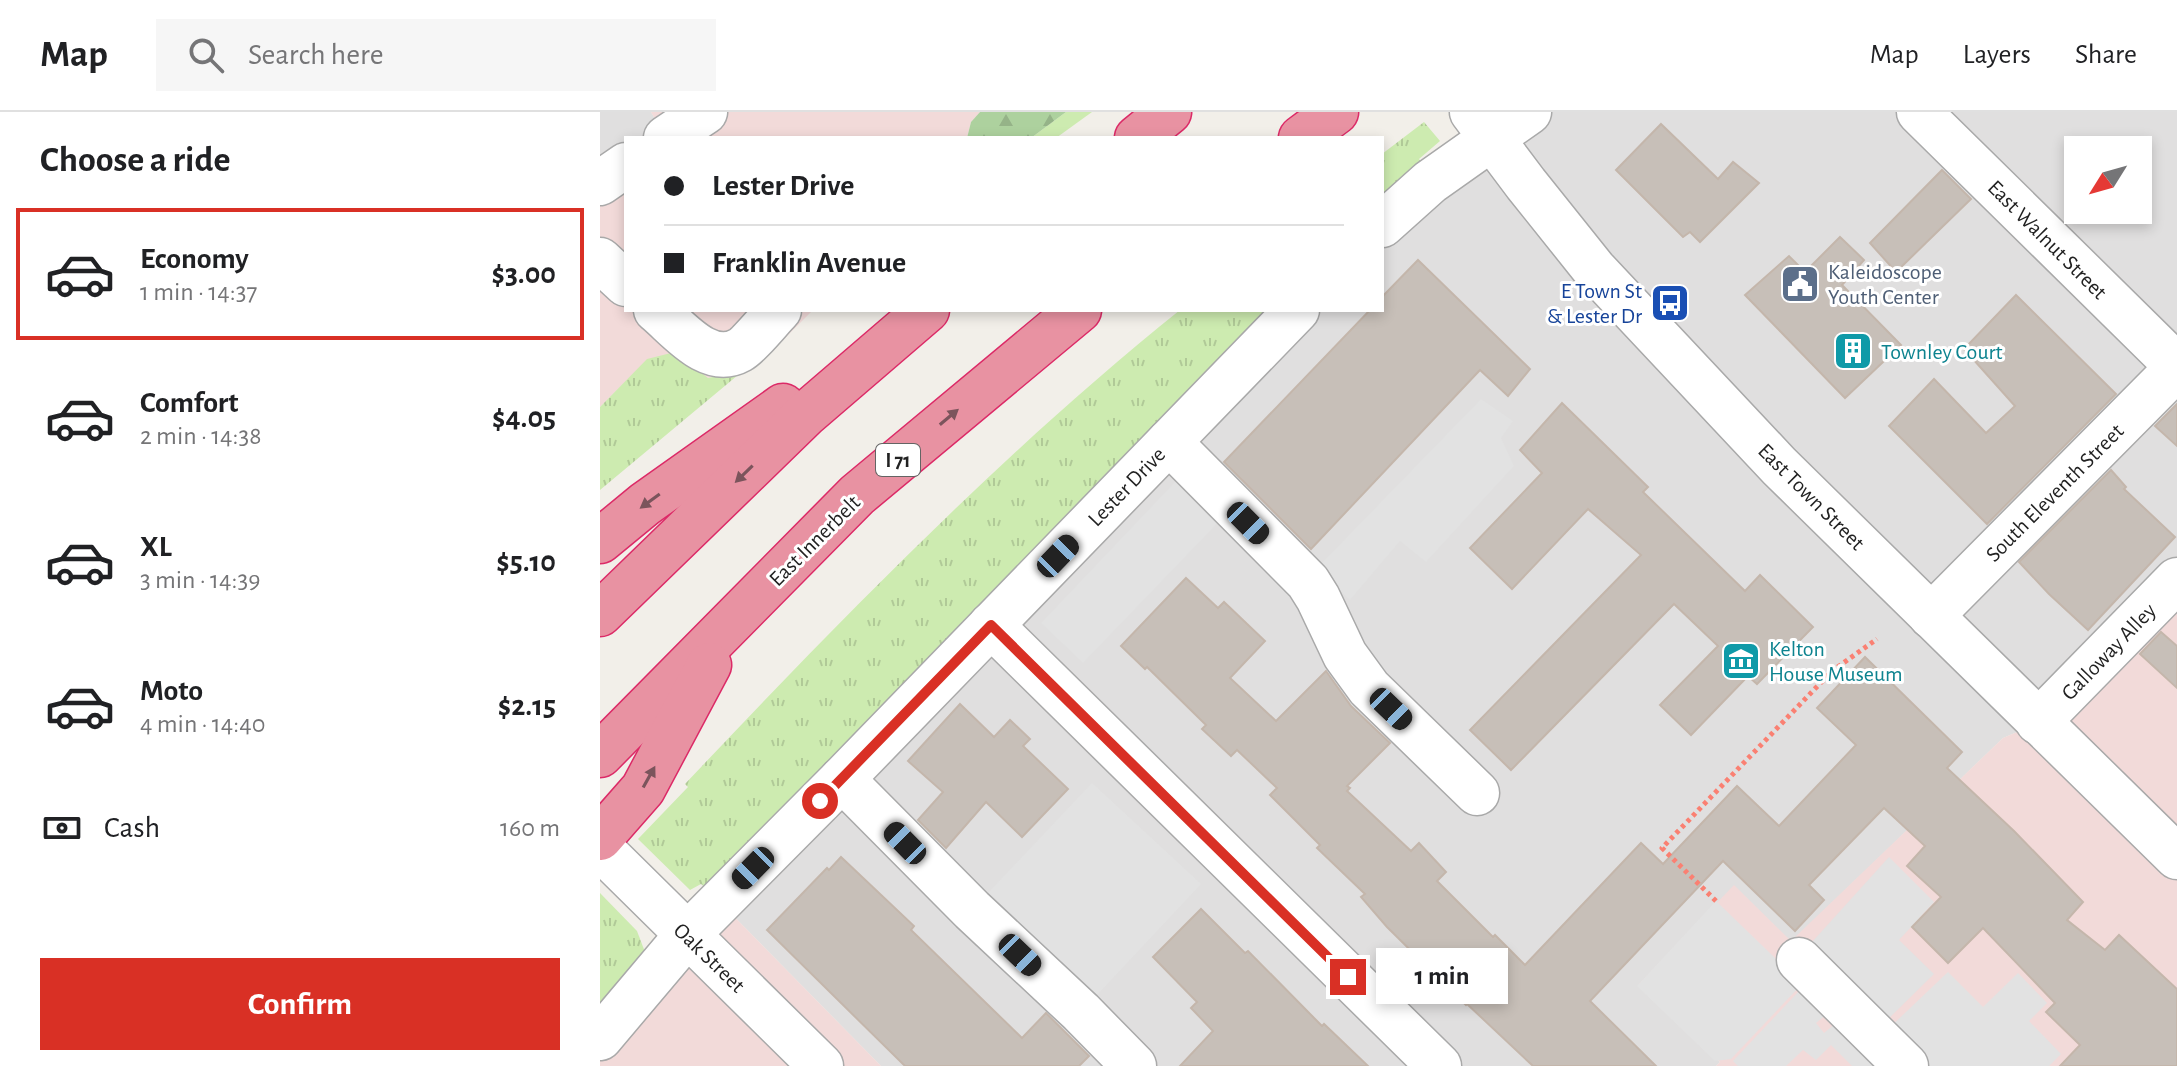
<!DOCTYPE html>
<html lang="en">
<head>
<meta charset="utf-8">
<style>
	body { margin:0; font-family:"Alegreya Sans",sans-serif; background:#f6f6f6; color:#202124; height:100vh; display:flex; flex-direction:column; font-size:30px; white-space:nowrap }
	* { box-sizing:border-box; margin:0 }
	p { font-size:26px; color:#757577 }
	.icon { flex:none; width:44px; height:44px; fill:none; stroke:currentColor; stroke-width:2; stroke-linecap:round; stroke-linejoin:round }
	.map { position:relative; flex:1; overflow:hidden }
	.details { display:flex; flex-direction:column; background:#fff; width:600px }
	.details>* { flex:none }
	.banner { position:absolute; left:24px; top:24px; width:760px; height:176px; border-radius:0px; box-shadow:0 4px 12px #0003; display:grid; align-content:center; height:176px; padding:0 40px; background:#fff }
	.needle { width:52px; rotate:233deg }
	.buttons { position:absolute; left:1464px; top:24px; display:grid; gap:16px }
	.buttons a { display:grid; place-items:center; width:88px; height:88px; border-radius:0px; background:#fff; box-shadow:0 4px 12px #0003; font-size:40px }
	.end { position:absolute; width:36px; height:36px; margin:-18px; border:10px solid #d93025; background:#fff; box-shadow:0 0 0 4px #fff }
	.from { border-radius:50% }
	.bubble { position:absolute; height:56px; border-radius:0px; background:#fff; box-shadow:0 4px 12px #0003; font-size:26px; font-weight:700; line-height:56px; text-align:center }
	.car { position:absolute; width:24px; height:48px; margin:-24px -12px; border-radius:10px; box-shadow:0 0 6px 2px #0007; background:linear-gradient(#222 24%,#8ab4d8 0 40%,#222 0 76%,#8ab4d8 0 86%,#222 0) }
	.banner b { display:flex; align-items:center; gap:28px; height:76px; font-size:30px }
	.banner b+b { border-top:2px solid #e0e0e0 }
	.banner i { width:20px; height:20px; background:#202124 }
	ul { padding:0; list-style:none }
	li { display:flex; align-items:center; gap:24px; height:132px; margin:0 16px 12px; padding:0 24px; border:4px solid transparent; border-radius:0px }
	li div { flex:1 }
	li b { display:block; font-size:30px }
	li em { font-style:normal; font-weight:700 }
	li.active { border-color:#d93025 }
	li>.icon { width:72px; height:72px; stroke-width:1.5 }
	h2 { padding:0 40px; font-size:36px; line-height:96px }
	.pay { display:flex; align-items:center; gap:20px; height:88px; padding:0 40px; font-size:30px }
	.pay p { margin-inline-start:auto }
	.primary-button { display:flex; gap:16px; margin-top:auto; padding:16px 40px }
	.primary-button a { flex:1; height:92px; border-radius:0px; background:#d93025; color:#fff; font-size:32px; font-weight:700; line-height:92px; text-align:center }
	header { display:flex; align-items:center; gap:48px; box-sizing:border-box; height:112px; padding:0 40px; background:#fff; border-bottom:2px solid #e0e0e0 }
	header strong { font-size:38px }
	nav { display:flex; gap:44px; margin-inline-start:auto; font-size:28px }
	.search { width:560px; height:72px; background:#f6f6f6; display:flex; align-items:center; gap:20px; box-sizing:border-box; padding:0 28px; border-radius:0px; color:#757577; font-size:30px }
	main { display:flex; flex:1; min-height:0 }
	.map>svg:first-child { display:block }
</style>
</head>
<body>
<header>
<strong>Map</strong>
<div class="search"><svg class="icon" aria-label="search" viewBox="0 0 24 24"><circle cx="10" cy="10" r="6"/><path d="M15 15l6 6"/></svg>Search here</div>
<nav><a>Map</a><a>Layers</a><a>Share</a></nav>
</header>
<main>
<section class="details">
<h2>Choose a ride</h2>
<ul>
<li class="active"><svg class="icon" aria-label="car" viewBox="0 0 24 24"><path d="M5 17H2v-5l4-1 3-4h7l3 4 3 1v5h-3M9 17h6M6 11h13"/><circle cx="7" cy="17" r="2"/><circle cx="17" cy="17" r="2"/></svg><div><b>Economy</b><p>1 min · 14:37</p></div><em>$3.00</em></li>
<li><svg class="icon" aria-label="car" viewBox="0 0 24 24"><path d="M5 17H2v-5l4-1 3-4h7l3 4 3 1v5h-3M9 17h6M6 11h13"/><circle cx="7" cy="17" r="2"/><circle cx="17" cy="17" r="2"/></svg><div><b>Comfort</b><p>2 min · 14:38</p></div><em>$4.05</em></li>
<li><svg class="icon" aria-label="car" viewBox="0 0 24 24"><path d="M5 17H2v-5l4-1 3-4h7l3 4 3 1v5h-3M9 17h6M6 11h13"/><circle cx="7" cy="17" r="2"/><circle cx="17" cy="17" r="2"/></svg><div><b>XL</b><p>3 min · 14:39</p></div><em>$5.10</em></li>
<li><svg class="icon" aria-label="car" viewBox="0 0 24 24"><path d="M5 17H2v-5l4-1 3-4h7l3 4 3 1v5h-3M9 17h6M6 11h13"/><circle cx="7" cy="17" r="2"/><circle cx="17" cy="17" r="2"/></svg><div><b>Moto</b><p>4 min · 14:40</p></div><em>$2.15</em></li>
</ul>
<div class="pay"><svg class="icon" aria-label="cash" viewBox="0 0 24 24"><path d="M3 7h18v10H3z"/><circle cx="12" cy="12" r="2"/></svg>Cash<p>160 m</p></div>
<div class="primary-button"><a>Confirm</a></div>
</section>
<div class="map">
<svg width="1577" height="954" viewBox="0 0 1577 954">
	<defs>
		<pattern id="grass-tufts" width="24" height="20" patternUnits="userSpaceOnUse" patternTransform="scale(2)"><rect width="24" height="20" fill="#cdebb0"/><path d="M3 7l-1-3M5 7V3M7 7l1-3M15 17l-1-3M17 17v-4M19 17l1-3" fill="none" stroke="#b0c997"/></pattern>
		<pattern id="forest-firs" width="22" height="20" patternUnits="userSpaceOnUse" patternTransform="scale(2)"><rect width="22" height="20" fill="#add19e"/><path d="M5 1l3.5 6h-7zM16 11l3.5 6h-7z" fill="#95b388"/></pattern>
	</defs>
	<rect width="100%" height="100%" fill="#f2efe9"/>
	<g fill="#e0dfdf" fill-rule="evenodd">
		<polygon points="0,0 51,0 65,24 63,26 26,26 26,51 0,68"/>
		<path d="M889,0H1577V468L1438,611L1403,626L1191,830L1039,873L1120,950L1116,954H281L106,776L674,198H782V93ZM1478,38H1538V98H1478Z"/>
	</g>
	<g fill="#f2dad9">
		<polygon points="51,0 380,0 371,10 367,26 63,26 65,24"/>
		<polygon points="26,51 26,198 213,198 179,232 144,258 108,266 47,248 0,295 0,69"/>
		<polygon points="1577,468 1577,954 1116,954 1120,950 1039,872 1134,773 1191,829 1403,626 1438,611"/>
		<polygon points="106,776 281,954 0,954 0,892 45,840"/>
	</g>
	<g fill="url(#grass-tufts)">
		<polygon points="466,0 492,0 456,26 431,26"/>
		<polygon points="824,10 840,29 819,47 824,54 782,93 782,42"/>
		<path d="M580,198H674L106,776L101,772L90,778L38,727L88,675L85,672C242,506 402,341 580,198Z"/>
		<polygon points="75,240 108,266 144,258 0,378 0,295 47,247"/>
		<polygon points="0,781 37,819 45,840 0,892"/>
	</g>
	<polygon fill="url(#forest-firs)" points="380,0 466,0 431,26 367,26 371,10"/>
	<g fill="#e2e2e2">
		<polygon points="881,287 913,309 901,326 914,354 826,450 800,429 750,488 716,457"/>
		<polygon points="592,352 635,393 483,551 441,511"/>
		<polygon points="492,671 601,772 481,900 372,798"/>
		<polygon points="1289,745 1334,790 1299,828 1334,862 1279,916 1203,840"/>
		<polygon points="1116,789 1202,872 1131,947 1115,949 1037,874"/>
		<polygon points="1348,860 1383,895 1418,861 1447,891 1429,909 1461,942 1449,954 1322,954 1286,919"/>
		<polygon points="1201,877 1227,902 1216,911 1224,921 1236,911 1278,954 1252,954 1231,933 1216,948 1203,938 1186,954 1138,954 1133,949"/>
	</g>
	<g fill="#c7bfb8" stroke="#c4b6ab" stroke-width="2">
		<polygon points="1061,12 1118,67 1133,50 1159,71 1100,130 1090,120 1083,125 1016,58"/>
		<polygon points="1342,58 1371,87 1296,160 1270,131"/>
		<polygon points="1240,125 1264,148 1242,173 1301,233 1245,286 1145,183 1189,144 1205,160"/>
		<polygon points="818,148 930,257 908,284 880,258 711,437 624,350 770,198 782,198 782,185"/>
		<polygon points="1416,183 1516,282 1387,412 1289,314 1334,267 1386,321 1415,294 1364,237"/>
		<polygon points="962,291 1048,375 1043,380 1145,479 1160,463 1213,515 1157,572 1148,564 1091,623 1060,593 1118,534 1074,492 911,658 870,618 1041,443 988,397 912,477 870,436 942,361 920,338"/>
		<polygon points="1577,292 1577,334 1555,314"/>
		<polygon points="1511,358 1526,375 1524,377 1575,425 1488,518 1449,482 1419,450"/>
		<polygon points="586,466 618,496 624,490 665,529 630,566 676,609 726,559 751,594 790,631 747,674 750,676 747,679 811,739 819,731 846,760 837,769 893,825 895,823 925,853 1041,731 1063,752 1137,674 1179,714 1256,633 1217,596 1265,545 1362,640 1347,656 1414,719 1483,790 1467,808 1505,838 1519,823 1577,877 1577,954 1460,954 1480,933 1446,900 1455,891 1383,816 1348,851 1312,815 1341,785 1307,754 1325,734 1284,696 1209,773 1224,788 1195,819 1123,749 990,889 1056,954 933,954 867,892 866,893 787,815 761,785 765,782 717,736 720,733 670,683 677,676 637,638 631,644 602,617 606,613 547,555 545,557 521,534"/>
		<polygon points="1561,520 1577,534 1577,576 1540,542"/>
		<polygon points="360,592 394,625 410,608 430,627 423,634 468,677 422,725 386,690 346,736 318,708 343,680 308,649"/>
		<polygon points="241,745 314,814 311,818 422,926 446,901 489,944 479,954 305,954 167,818 227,756 229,758"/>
		<polygon points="601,797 645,841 648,839 722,914 724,912 768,954 580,954 613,919 591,896 597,890 553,845"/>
	</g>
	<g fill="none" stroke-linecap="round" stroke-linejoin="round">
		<g stroke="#a9a9a9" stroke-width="47">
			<g id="minor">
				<polyline points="872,0 926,72 994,157 1179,354 1577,745"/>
				<polyline points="1319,0 1577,254"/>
				<polyline points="66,26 105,0"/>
				<polyline points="0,71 26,53"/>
				<polyline points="782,113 830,70 929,0"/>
				<polyline points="0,148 26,172"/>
				<path d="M56,198C78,216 108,256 140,238C148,234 171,206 179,198"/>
				<polyline points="569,330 708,470 718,486 745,543 769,576 877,681"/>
				<polyline points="1331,504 1577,256"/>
				<polyline points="391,513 839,954"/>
				<polyline points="1438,610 1577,468"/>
				<polyline points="242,667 372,798 481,900 534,954"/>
				<polyline points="0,736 221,954"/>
				<polyline points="1199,848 1306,954"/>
				<polyline points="0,926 87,823 242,667 697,198"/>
			</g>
		</g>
		<g stroke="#dc2a67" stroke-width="47">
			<g id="highway">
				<polyline points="537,26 569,0"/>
				<polyline points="701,26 736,0"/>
				<polyline points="0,429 45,392 183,294"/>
				<polyline points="0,502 206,302 327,198"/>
				<polyline points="0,643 257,383 479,198"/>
				<polyline points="0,726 43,677 109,553"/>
			</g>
		</g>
		<polyline stroke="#fa8072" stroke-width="5" stroke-dasharray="4 4" stroke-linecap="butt" points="1116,789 1062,736 1232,559 1277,527"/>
		<use href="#minor" stroke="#fff" stroke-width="44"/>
		<use href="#highway" stroke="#e892a2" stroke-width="44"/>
	</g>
	<defs><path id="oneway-solid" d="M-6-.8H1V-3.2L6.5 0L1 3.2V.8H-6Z" transform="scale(2)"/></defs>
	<g fill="#7b545c">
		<use href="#oneway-solid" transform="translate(349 305) rotate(-40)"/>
		<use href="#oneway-solid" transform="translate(144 362) rotate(136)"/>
		<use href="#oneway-solid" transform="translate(50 389) rotate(144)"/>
		<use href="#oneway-solid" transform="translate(49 665) rotate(-61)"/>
	</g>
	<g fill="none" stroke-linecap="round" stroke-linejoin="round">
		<polyline stroke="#d93025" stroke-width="10" points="220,689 391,513 748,865"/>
	</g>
	<defs>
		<g id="civic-square" transform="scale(2)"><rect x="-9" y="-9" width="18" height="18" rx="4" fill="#5c6f8a" stroke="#fff"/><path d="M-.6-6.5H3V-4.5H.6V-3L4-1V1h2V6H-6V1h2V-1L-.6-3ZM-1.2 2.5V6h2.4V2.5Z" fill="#fff"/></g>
		<g id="bus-square" transform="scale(2)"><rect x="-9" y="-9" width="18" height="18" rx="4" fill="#1a4fb4" stroke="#fff"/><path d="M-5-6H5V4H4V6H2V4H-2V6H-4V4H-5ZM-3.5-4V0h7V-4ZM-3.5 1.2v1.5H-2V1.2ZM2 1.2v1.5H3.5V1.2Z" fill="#fff"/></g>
		<g id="building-square" transform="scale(2)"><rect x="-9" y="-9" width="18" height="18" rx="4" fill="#0f9aa8" stroke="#fff"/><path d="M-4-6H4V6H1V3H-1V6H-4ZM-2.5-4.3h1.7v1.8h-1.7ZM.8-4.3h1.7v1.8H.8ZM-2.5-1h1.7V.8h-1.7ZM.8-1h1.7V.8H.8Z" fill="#fff"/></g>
		<g id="museum-square" transform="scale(2)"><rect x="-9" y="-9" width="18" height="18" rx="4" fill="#0f9aa8" stroke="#fff"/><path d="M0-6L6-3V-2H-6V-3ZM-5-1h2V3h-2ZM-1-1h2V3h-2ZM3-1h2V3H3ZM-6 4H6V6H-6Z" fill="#fff"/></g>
	</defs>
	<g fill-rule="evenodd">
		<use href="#civic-square" x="1200" y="172"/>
		<use href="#bus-square" x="1070" y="191"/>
		<use href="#building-square" x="1253" y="239"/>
		<use href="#museum-square" x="1141" y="549"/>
	</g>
	<g text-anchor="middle" stroke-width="6" stroke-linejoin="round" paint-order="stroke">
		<rect fill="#fff" stroke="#646464" stroke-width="2" x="276" y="332" width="44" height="32" rx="6"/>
		<g font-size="20" font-weight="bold" fill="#222">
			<text x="298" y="355">I 71</text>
		</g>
		<g font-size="22" fill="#222" stroke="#fff">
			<text transform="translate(1448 127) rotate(45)" y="8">East Walnut Street</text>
			<text transform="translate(526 374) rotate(-46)" y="8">Lester Drive</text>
			<text transform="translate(1454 380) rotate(-45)" y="8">South Eleventh Street</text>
			<text transform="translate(1212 384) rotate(45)" y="8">East Town Street</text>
			<text transform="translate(214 428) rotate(-45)" y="8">East Innerbelt</text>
			<text transform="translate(1508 539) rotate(-46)" y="8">Galloway Alley</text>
			<text transform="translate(110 845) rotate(44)" y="8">Oak Street</text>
		</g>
		<g font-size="22" fill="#4e5e75" stroke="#fff" text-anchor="start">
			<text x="1228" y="167">Kaleidoscope<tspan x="1228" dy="25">Youth Center</tspan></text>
		</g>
		<g font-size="22" fill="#164399" stroke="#fff" text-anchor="end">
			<text x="1042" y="186">E Town St<tspan x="1042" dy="25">&amp; Lester Dr</tspan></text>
		</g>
		<g font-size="22" fill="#0d838f" stroke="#fff" text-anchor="start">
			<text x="1281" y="247">Townley Court</text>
			<text x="1169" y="544">Kelton<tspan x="1169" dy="25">House Museum</tspan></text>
		</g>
	</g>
</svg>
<div class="buttons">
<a><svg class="needle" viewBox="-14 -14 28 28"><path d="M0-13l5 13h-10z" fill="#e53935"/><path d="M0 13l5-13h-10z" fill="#757577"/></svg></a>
</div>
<i class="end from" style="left:220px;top:689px"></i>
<i class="end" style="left:748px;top:865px"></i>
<div class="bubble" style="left:776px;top:836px;width:132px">1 min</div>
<i class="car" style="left:648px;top:411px;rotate:135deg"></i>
<i class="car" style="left:458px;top:444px;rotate:44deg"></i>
<i class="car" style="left:791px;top:597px;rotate:134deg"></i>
<i class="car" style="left:305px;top:731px;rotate:315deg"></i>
<i class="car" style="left:153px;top:756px;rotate:225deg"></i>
<i class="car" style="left:420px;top:843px;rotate:134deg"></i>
<div class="banner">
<b><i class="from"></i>Lester Drive</b>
<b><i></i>Franklin Avenue</b>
</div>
</div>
</main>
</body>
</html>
